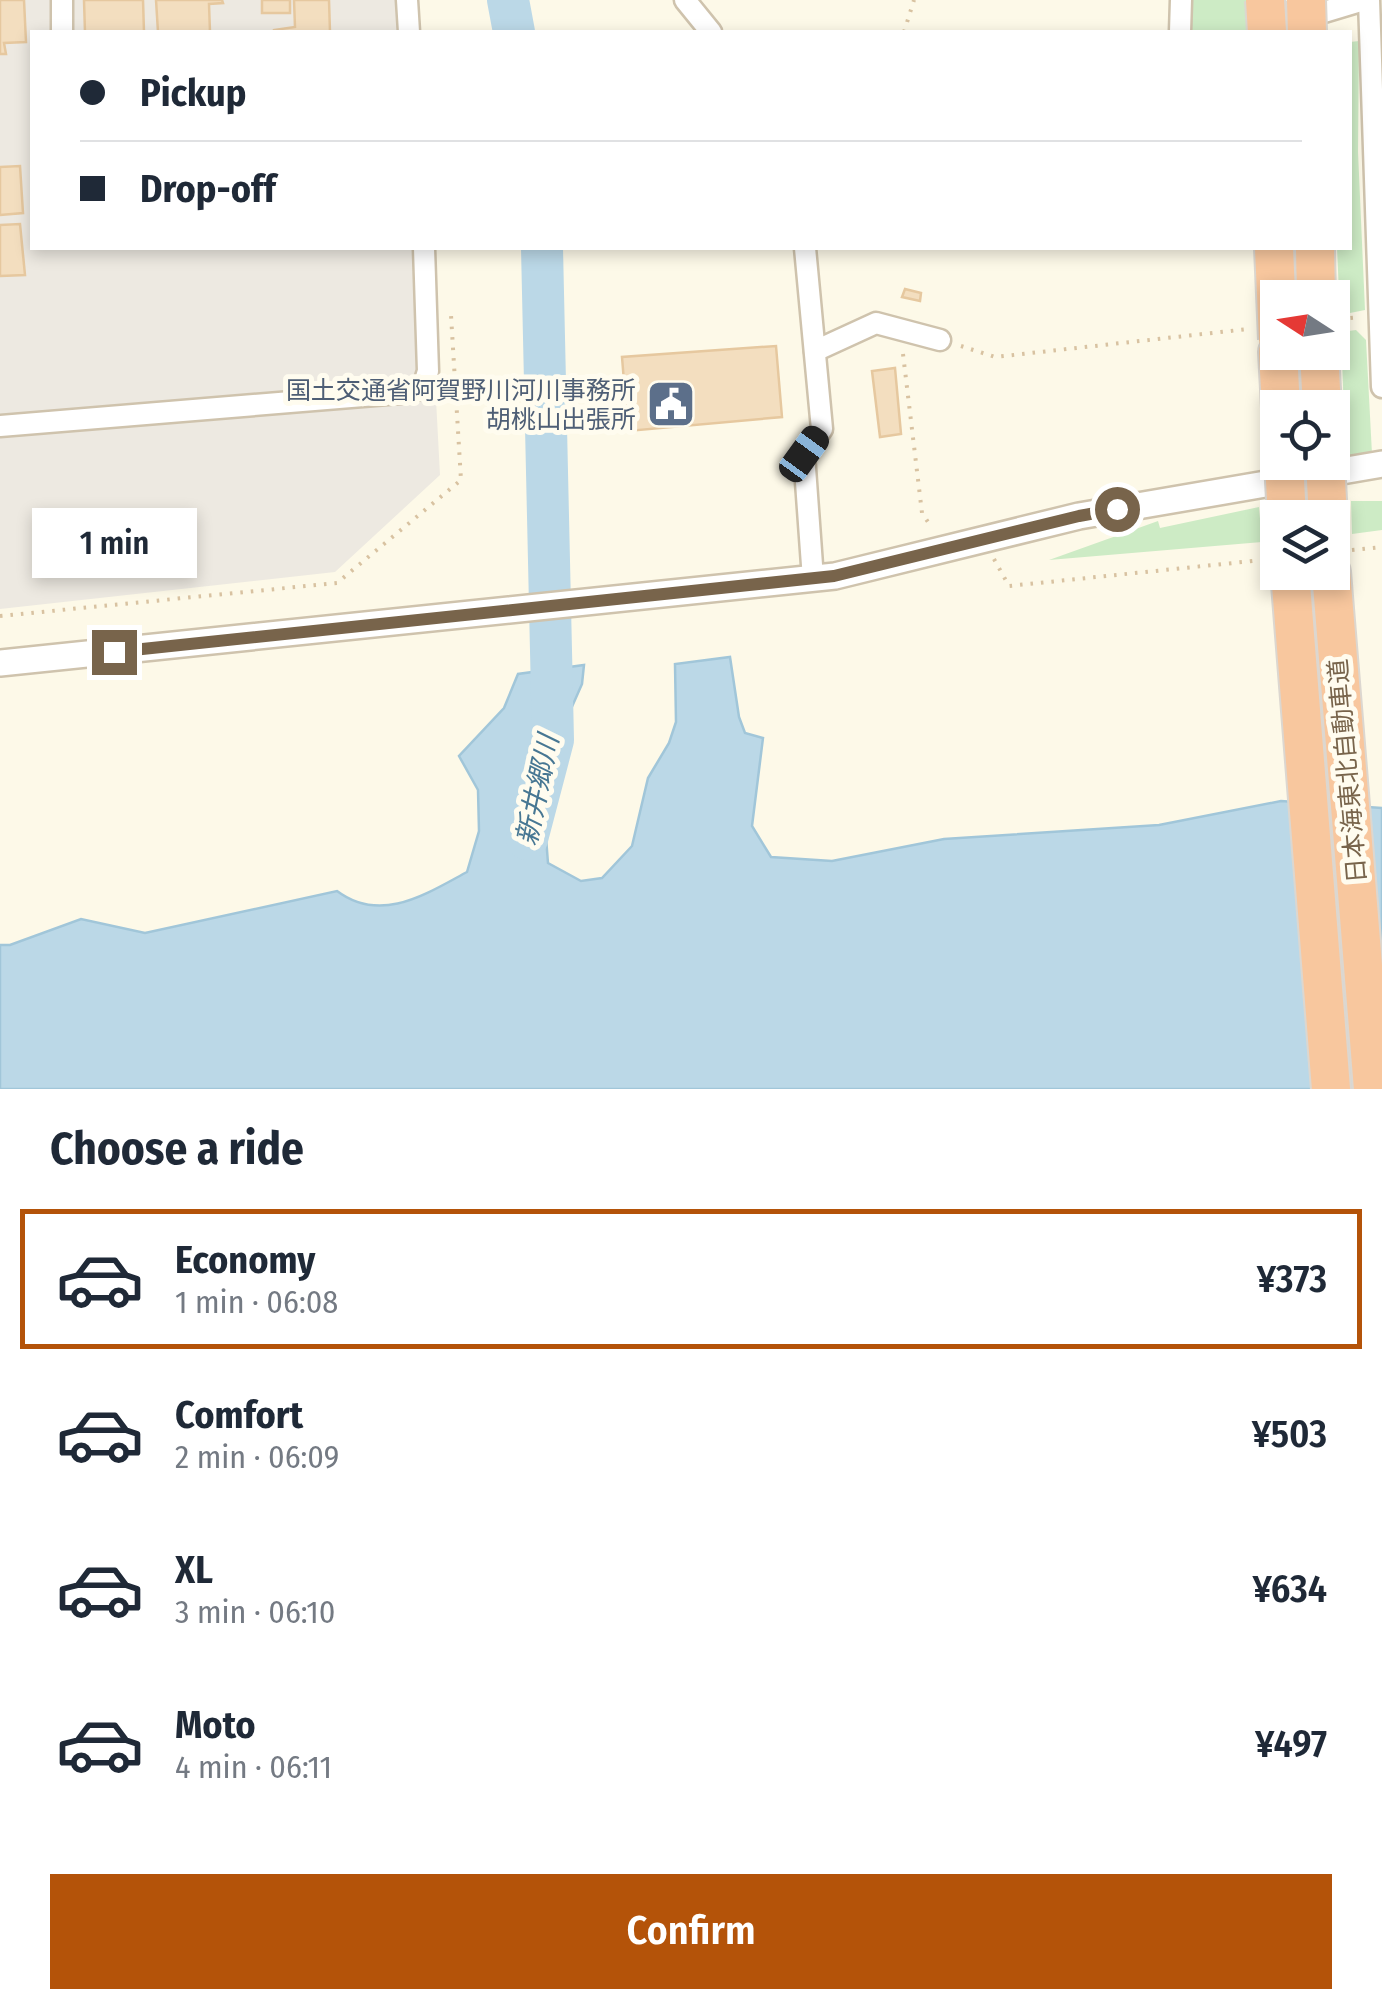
<!DOCTYPE html>
<html lang="en">
<head>
<meta charset="utf-8">
<style>
	body { margin:0; font-family:"Fira Sans Condensed","Noto Sans JP",sans-serif; background:#f6f6f7; color:#1f2937; height:100vh; display:flex; flex-direction:column; font-size:38px; white-space:nowrap }
	* { box-sizing:border-box; margin:0 }
	p { font-size:32px; color:#747a83 }
	.icon { flex:none; width:55px; height:55px; fill:none; stroke:currentColor; stroke-width:2; stroke-linecap:round; stroke-linejoin:round }
	.map { position:relative; height:1089px; overflow:hidden }
	.sheet { display:flex; flex-direction:column; background:#fff; flex:1 }
	.sheet>* { flex:none }
	.banner { position:absolute; left:30px; top:30px; width:1322px; height:220px; border-radius:0px; box-shadow:0 5px 15px #0003; display:grid; align-content:center; height:220px; padding:0 50px; background:#fff }
	.needle { width:65px; rotate:282deg }
	.tools { position:absolute; left:1260px; top:280px; display:grid; gap:20px }
	.tools a { display:grid; place-items:center; width:90px; height:90px; border-radius:0px; background:#fff; box-shadow:0 5px 15px #0003; font-size:50px }
	.end { position:absolute; width:45px; height:45px; margin:-22px; border:12px solid #78644b; background:#fff; box-shadow:0 0 0 5px #fff }
	.from { border-radius:50% }
	.bubble { position:absolute; height:70px; border-radius:0px; background:#fff; box-shadow:0 5px 15px #0003; font-size:32px; font-weight:600; line-height:70px; text-align:center }
	.car { position:absolute; width:30px; height:60px; margin:-30px -15px; border-radius:12px; box-shadow:0 0 8px 2px #0007; background:linear-gradient(#222 24%,#8ab4d8 0 40%,#222 0 76%,#8ab4d8 0 86%,#222 0) }
	.banner b { display:flex; align-items:center; gap:35px; height:95px; font-size:38px }
	.banner b+b { border-top:2px solid #e0e1e3 }
	.banner i { width:25px; height:25px; background:#1f2937 }
	ul { padding:0; list-style:none }
	li { display:flex; align-items:center; gap:30px; height:140px; margin:0 20px 15px; padding:0 30px; border:5px solid transparent; border-radius:0px }
	li div { flex:1 }
	li b { display:block; font-size:38px }
	li em { font-style:normal; font-weight:600 }
	li.active { border-color:#b45309 }
	li>.icon { width:90px; height:90px; stroke-width:1.5 }
	h2 { padding:0 50px; font-size:45px; line-height:120px }
	.action { display:flex; gap:20px; margin-top:auto; padding:20px 50px }
	.action a { flex:1; height:115px; border-radius:0px; background:#b45309; color:#fff; font-size:40px; font-weight:600; line-height:115px; text-align:center }
	.map>svg:first-child { display:block }
</style>
</head>
<body>
<div class="map">
<svg width="1382" height="1089" viewBox="0 0 1382 1089">
	<rect width="100%" height="100%" fill="#fdf9e8"/>
	<polygon fill="#ede9e1" points="0,0 414,0 416,32 32,32 32,248 428,248 440,475 335,572 0,609"/>
	<g fill="#cdebc5">
		<polygon points="1184,0 1247,0 1247,30 1241,32 1186,32"/>
		<polygon points="1359,41 1358,152 1365,310 1340,315 1337,248 1350,248 1350,42"/>
		<polygon points="1356,330 1366,340 1372,454 1346,467 1341,332"/>
		<polygon points="1351,501 1382,501 1382,530 1352,534"/>
		<polygon points="1259,507 1262,542 1049,560 1158,521 1160,528"/>
	</g>
	<path fill="#bbd8e7" stroke="#a1c6d9" stroke-width="2.5" d="M730,657L739,717L745,733L763,738L752,826L771,857L832,861L944,839L1159,825L1281,801L1382,808V1089H0V945H10L81,919L145,933L337,891C381,924 426,894 467,872L479,831L478,790L459,756L504,708L518,674L584,665L582,684L571,709L540,760L548,863L581,881L602,878L632,846L648,778L669,743L676,722L675,664Z"/>
	<g fill="none" stroke-linecap="round" stroke-linejoin="round">
		<g stroke="#bbd8e7" stroke-width="42">
			<polyline points="508,0 514,32"/>
			<polyline points="527,839 553,740 542,248"/>
		</g>
	</g>
	<g fill="#f3debf" stroke="#e6c89f" stroke-width="2.5">
		<polygon points="0,0 24,0 26,42 4,43 6,54 0,54"/>
		<polygon points="84,0 143,0 144,32 85,32"/>
		<polygon points="156,0 222,0 223,3 209,4 210,32 158,32"/>
		<rect x="262" y="0" width="28" height="13"/>
		<polygon points="294,0 329,0 330,32 274,32 274,30 295,27"/>
		<polygon points="20,166 23,213 0,215 0,167"/>
		<polygon points="20,224 25,275 0,276 0,225"/>
		<polygon points="905,289 921,293 920,301 902,297"/>
		<polygon points="776,346 782,417 628,431 622,357"/>
		<polygon points="895,368 901,434 880,437 872,371"/>
	</g>
	<g fill="none" stroke-linecap="round" stroke-linejoin="round">
		<g stroke="#cfc3ad" stroke-width="25">
			<g id="minor">
				<polyline points="62,0 62,32"/>
				<polyline points="407,0 409,32"/>
				<polyline points="685,0 711,32"/>
				<polyline points="1369,0 1382,387"/>
				<polyline points="1261,31 1364,0"/>
				<polyline points="1180,32 1181,0"/>
				<polyline points="805,248 822,429 804,454 813,579"/>
				<polyline points="815,351 876,323 940,340"/>
				<polyline points="0,426 412,392 424,384 428,371 424,248"/>
			</g>
		</g>
		<g stroke="#cfc3ad" stroke-width="30">
			<polyline id="tertiary" points="0,663 835,576 1079,516 1382,464"/>
		</g>
		<g stroke="#dcd7d0" stroke-width="42">
			<g id="motorway">
				<polyline points="1315,248 1316,298"/>
				<polyline points="1278,352 1281,408"/>
				<polyline points="1319,352 1322,408"/>
				<polyline points="1290,572 1331,1089"/>
				<polyline points="1331,572 1373,1089"/>
			</g>
		</g>
		<g stroke="#d8c2a1" stroke-width="4" stroke-dasharray="2.5 8" stroke-linecap="butt">
			<polyline points="904,32 914,0"/>
			<polyline points="1340,319 1360,317"/>
			<polyline points="961,346 995,357 1248,329"/>
			<polyline points="903,354 922,513 930,525"/>
			<polyline points="1352,550 1382,547"/>
			<polyline points="994,559 1009,586 1262,560"/>
			<polyline points="0,616 337,583 461,480 451,315"/>
		</g>
		<use href="#minor" stroke="#fff" stroke-width="20"/>
		<use href="#tertiary" stroke="#fff" stroke-width="25"/>
		<use href="#motorway" stroke="#f8c79e" stroke-width="38"/>
		<g stroke="#dcd7d0" stroke-width="42" stroke-linecap="butt">
			<g id="motorway-bridge">
				<polyline points="1265,0 1267,32"/>
				<polyline points="1306,0 1307,32"/>
				<polyline points="1274,248 1278,339"/>
				<polyline points="1284,462 1287,518"/>
				<polyline points="1325,462 1328,518"/>
			</g>
		</g>
		<use href="#motorway-bridge" stroke="#f8c79e" stroke-width="38"/>
	</g>
	<g fill="none" stroke-linecap="round" stroke-linejoin="round">
		<polyline stroke="#78644b" stroke-width="12" points="114,652 834,576 1079,516 1117,509"/>
	</g>
	<defs>
		<g id="civic-square" transform="scale(2.5)"><rect x="-9" y="-9" width="18" height="18" rx="4" fill="#5c6f8a" stroke="#fffcef"/><path d="M-.6-6.5H3V-4.5H.6V-3L4-1V1h2V6H-6V1h2V-1L-.6-3ZM-1.2 2.5V6h2.4V2.5Z" fill="#fff"/></g>
	</defs>
	<g fill-rule="evenodd">
		<use href="#civic-square" x="671" y="404"/>
	</g>
	<g text-anchor="middle" stroke-width="10" stroke-linejoin="round" paint-order="stroke">
		<g font-size="25" fill="#4e5e75" stroke="#fffcef" text-anchor="end">
			<text x="636" y="399">国土交通省阿賀野川河川事務所<tspan x="636" dy="29">胡桃山出張所</tspan></text>
		</g>
		<g font-size="25" fill="#78644b" stroke="#fffcef">
			<text transform="translate(1347 771) rotate(-95)" y="9">日本海東北自動車道</text>
		</g>
		<g font-size="28" font-style="italic" fill="#477793" stroke="#fffcef">
			<text transform="translate(537 790) rotate(-78)" y="10">新井郷川</text>
		</g>
	</g>
</svg>
<div class="tools">
<a><svg class="needle" viewBox="-14 -14 28 28"><path d="M0-13l5 13h-10z" fill="#e53935"/><path d="M0 13l5-13h-10z" fill="#747a83"/></svg></a>
<a><svg class="icon" aria-label="locate" viewBox="0 0 24 24"><circle cx="12" cy="12" r="6"/><path d="M12 2v4M12 18v4M2 12h4M18 12h4"/></svg></a>
<a><svg class="icon" aria-label="layers" viewBox="0 0 24 24"><path d="M12 4l9 5-9 5-9-5zM3 14l9 5 9-5"/></svg></a>
</div>
<i class="end from" style="left:1117px;top:509px"></i>
<i class="end" style="left:114px;top:652px"></i>
<div class="bubble" style="left:32px;top:508px;width:165px">1 min</div>
<i class="car" style="left:804px;top:454px;rotate:36deg"></i>
<div class="banner">
<b><i class="from"></i>Pickup</b>
<b><i></i>Drop-off</b>
</div>
</div>
<section class="sheet">
<h2>Choose a ride</h2>
<ul>
<li class="active"><svg class="icon" aria-label="car" viewBox="0 0 24 24"><path d="M5 17H2v-5l4-1 3-4h7l3 4 3 1v5h-3M9 17h6M6 11h13"/><circle cx="7" cy="17" r="2"/><circle cx="17" cy="17" r="2"/></svg><div><b>Economy</b><p>1 min · 06:08</p></div><em>¥373</em></li>
<li><svg class="icon" aria-label="car" viewBox="0 0 24 24"><path d="M5 17H2v-5l4-1 3-4h7l3 4 3 1v5h-3M9 17h6M6 11h13"/><circle cx="7" cy="17" r="2"/><circle cx="17" cy="17" r="2"/></svg><div><b>Comfort</b><p>2 min · 06:09</p></div><em>¥503</em></li>
<li><svg class="icon" aria-label="car" viewBox="0 0 24 24"><path d="M5 17H2v-5l4-1 3-4h7l3 4 3 1v5h-3M9 17h6M6 11h13"/><circle cx="7" cy="17" r="2"/><circle cx="17" cy="17" r="2"/></svg><div><b>XL</b><p>3 min · 06:10</p></div><em>¥634</em></li>
<li><svg class="icon" aria-label="car" viewBox="0 0 24 24"><path d="M5 17H2v-5l4-1 3-4h7l3 4 3 1v5h-3M9 17h6M6 11h13"/><circle cx="7" cy="17" r="2"/><circle cx="17" cy="17" r="2"/></svg><div><b>Moto</b><p>4 min · 06:11</p></div><em>¥497</em></li>
</ul>
<div class="action"><a>Confirm</a></div>
</section>
</body>
</html>
